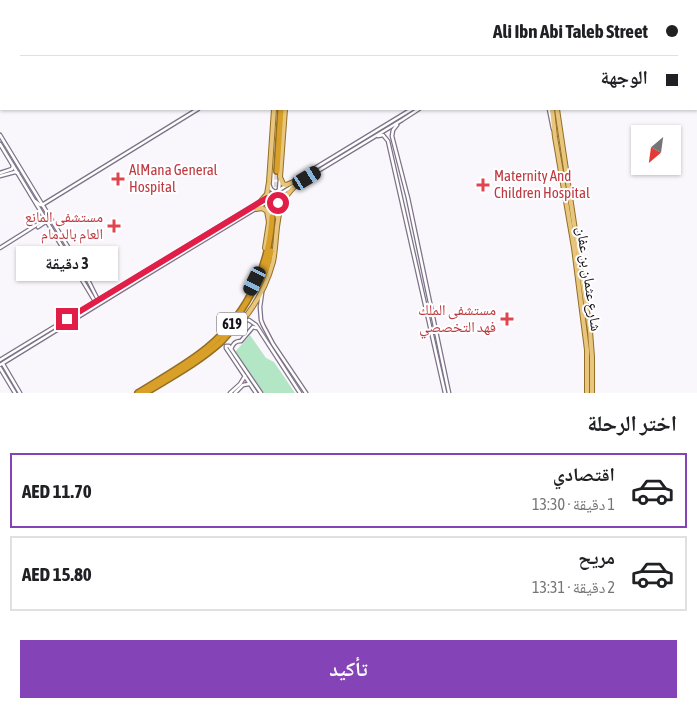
<!DOCTYPE html>
<html lang="ar">
<head>
<meta charset="utf-8">
<style>
	body { margin:0; font-family:"Asap Condensed","Noto Naskh Arabic",sans-serif; background:#f2f2f2; color:#202124; direction:rtl; height:100vh; display:flex; flex-direction:column; font-size:19px; white-space:nowrap }
	* { box-sizing:border-box; margin:0 }
	p { font-size:16px; color:#757577 }
	.icon { flex:none; width:28px; height:28px; fill:none; stroke:currentColor; stroke-width:2; stroke-linecap:round; stroke-linejoin:round }
	.map { position:relative; height:393px; overflow:hidden; direction:ltr }
	.sheet { display:flex; flex-direction:column; background:#fff; flex:1 }
	.sheet>* { flex:none }
	.top-card { position:absolute; left:0px; top:0px; width:698px; height:110px; box-shadow:0 1px 4px #0004; direction:rtl; display:grid; align-content:center; height:110px; padding:0 20px; background:#fff }
	.needle { width:32px; rotate:209deg }
	.fabs { position:absolute; left:631px; top:125px; display:grid; gap:10px }
	.fabs a { display:grid; place-items:center; width:50px; height:50px; border-radius:0px; background:#fff; box-shadow:0 1px 4px #0004; font-size:25px }
	.end { position:absolute; width:22px; height:22px; margin:-11px; border:6px solid #e11d48; background:#fff; box-shadow:0 0 0 2px #fff }
	.from { border-radius:50% }
	.bubble { position:absolute; height:35px; border-radius:0px; background:#fff; box-shadow:0 1px 4px #0004; font-size:16px; font-weight:700; line-height:35px; text-align:center; direction:rtl }
	.car { position:absolute; width:15px; height:30px; margin:-15px -8px; border-radius:6px; box-shadow:0 0 4px 1px #0007; background:linear-gradient(#222 24%,#8ab4d8 0 40%,#222 0 76%,#8ab4d8 0 86%,#222 0) }
	.top-card b { display:flex; align-items:center; gap:18px; height:48px; font-size:19px }
	.top-card b+b { border-top:1px solid #e0e0e0 }
	.top-card i { width:12px; height:12px; background:#202124 }
	ul { padding:0; list-style:none }
	li { display:flex; align-items:center; gap:15px; height:75px; margin:0 10px 8px; padding:0 10px; border:2px solid #e0e0e0; border-radius:0px }
	li div { flex:1 }
	li b { display:block; font-size:19px }
	li em { font-style:normal; font-weight:700 }
	li.selected { border-color:#8543b8 }
	li>.icon { width:45px; height:45px; stroke-width:1.5 }
	h2 { padding:0 20px; font-size:22px; line-height:60px }
	.action { display:flex; gap:10px; margin-top:auto; padding:10px 20px }
	.action a { flex:1; height:58px; border-radius:0px; background:#8543b8; color:#fff; font-size:20px; font-weight:700; line-height:58px; text-align:center }
	.map>svg:first-child { display:block }
</style>
</head>
<body>
<div class="map">
<svg width="697" height="393" viewBox="0 0 697 393">
	<rect width="100%" height="100%" fill="#f9f7fc"/>
	<polygon fill="#b3e6c5" points="250,335 266,358 274,362 295,393 264,393 235,352"/>
	<g fill="none" stroke-linecap="round" stroke-linejoin="round">
		<polyline stroke="#d7d4da" stroke-width="5" stroke-dasharray="5 2.5" stroke-linecap="butt" points="275,217 277,171"/>
		<g stroke="#7e7288" stroke-width="5">
			<g id="minor">
				<polyline points="354,0 355,1"/>
				<polyline points="362,0 362,1"/>
				<polyline points="624,1 624,0"/>
				<polyline points="627,1 627,0"/>
				<polyline points="696,78 697,78"/>
				<polyline points="696,83 697,83"/>
				<polyline points="549,109 553,129"/>
				<polyline points="397,125 393,130 392,136 408,198 449,393"/>
				<polyline points="0,135 62,237 88,280 99,302"/>
				<polyline points="378,136 383,135 388,141 445,393"/>
				<polyline points="0,144 96,303"/>
				<polyline points="0,173 12,169 13,166"/>
				<polyline points="0,176 15,172 18,173"/>
				<polyline points="269,184 271,189 276,193"/>
				<polyline points="275,197 279,190 280,179"/>
				<polyline points="274,199 278,203 279,209"/>
				<polyline points="35,201 40,205 42,205 198,109"/>
				<polyline points="269,213 269,202 273,194"/>
				<polyline points="38,227 47,221"/>
				<polyline points="0,248 38,224 42,222 43,218"/>
				<polyline points="262,293 260,307 261,320 263,325 273,344 306,393"/>
				<polyline points="243,321 249,320 256,325 300,393"/>
				<path d="M231,349C233,344 235,341 241,341L253,327L256,328"/>
				<polyline points="0,360 412,109"/>
				<polyline points="3,364 20,393"/>
				<polyline points="0,365 143,277 402,120 419,109"/>
				<polyline points="0,368 15,393"/>
				<polyline points="230,393 240,384 245,376"/>
				<polyline points="235,393 243,385 249,384"/>
				<polyline points="256,393 226,348 226,346 229,346 231,349 261,393"/>
			</g>
		</g>
		<g stroke="#946e23" stroke-width="6">
			<g id="major">
				<polyline points="559,1 560,0"/>
				<polyline points="563,1 564,0"/>
				<polyline points="569,1 570,0"/>
				<polyline points="285,109 280,177 283,184 286,185 291,183"/>
				<polyline points="552,109 555,137 574,248 587,350 587,393"/>
				<polyline points="557,109 590,331 592,357 592,393"/>
				<polyline points="261,201 267,194 269,182 274,109"/>
				<polyline points="256,209 262,208 267,211 269,222 265,248"/>
				<polyline points="269,218 270,213 273,211 276,212 278,218"/>
				<path d="M232,332C251,313 266,288 273,262C277,243 275,221 282,204C285,196 290,191 296,185"/>
			</g>
		</g>
		<g stroke="#946e23" stroke-width="8">
			<g id="highway">
				<polyline points="282,0 282,1"/>
				<polyline points="286,1 286,0"/>
				<polyline points="292,1 292,0"/>
				<polyline points="277,171 281,109"/>
				<polyline points="259,285 266,270 271,251"/>
				<path d="M138,393C159,380 180,368 199,354C244,321 269,271 272,217"/>
				<path d="M145,393C171,377 199,362 221,342C226,337 230,332 234,326"/>
			</g>
		</g>
		<use href="#minor" stroke="#fff" stroke-width="2.5"/>
		<use href="#major" stroke="#e8c67e" stroke-width="4"/>
		<use href="#highway" stroke="#d8a028" stroke-width="5"/>
	</g>
	<g fill="none" stroke-linecap="round" stroke-linejoin="round">
		<polyline stroke="#e11d48" stroke-width="6" points="67,319 267,198 272,198 278,203"/>
	</g>
	<g fill="#e0444e" stroke="#fff" stroke-width="2">
		<path d="M115.5 171.5h5v5h5v5h-5v5h-5v-5h-5v-5h5z"/>
		<path d="M480.5 177.5h5v5h5v5h-5v5h-5v-5h-5v-5h5z"/>
		<path d="M111.5 218.5h5v5h5v5h-5v5h-5v-5h-5v-5h5z"/>
		<path d="M504.5 311.5h5v5h5v5h-5v5h-5v-5h-5v-5h5z"/>
	</g>
	<g text-anchor="middle" stroke-width="4" stroke-linejoin="round" paint-order="stroke">
		<rect fill="#fff" stroke="#5c585f" stroke-width="1" x="217" y="312.5" width="30" height="23" rx="4"/>
		<g font-size="14" font-weight="bold" fill="#16111a">
			<text x="232" y="329">619</text>
		</g>
		<g font-size="15" fill="#be3a42" stroke="#fff" text-anchor="start">
			<text x="129" y="175">AlMana General<tspan x="129" dy="17">Hospital</tspan></text>
			<text x="494" y="181">Maternity And<tspan x="494" dy="17">Children Hospital</tspan></text>
			<text x="103" y="222" text-anchor="end">مستشفى المانع<tspan x="103" dy="17">العام بالدمام</tspan></text>
			<text x="496" y="315" text-anchor="end">مستشفى الملك<tspan x="496" dy="17">فهد التخصصي</tspan></text>
		</g>
		<g font-size="15" fill="#16111a" stroke="#fff">
			<text transform="translate(589 279) rotate(82)" y="5">شارع عثمان بن عفان</text>
		</g>
	</g>
</svg>
<div class="fabs">
<a><svg class="needle" viewBox="-14 -14 28 28"><path d="M0-13l5 13h-10z" fill="#e53935"/><path d="M0 13l5-13h-10z" fill="#757577"/></svg></a>
</div>
<i class="end from" style="left:278px;top:203px"></i>
<i class="end" style="left:67px;top:319px"></i>
<div class="bubble" style="left:16px;top:246px;width:102px">3 دقيقة</div>
<i class="car" style="left:307px;top:178px;rotate:59deg"></i>
<i class="car" style="left:255px;top:281px;rotate:206deg"></i>
<div class="top-card">
<b><i class="from"></i>Ali Ibn Abi Taleb Street</b>
<b><i></i>الوجهة</b>
</div>
</div>
<section class="sheet">
<h2>اختر الرحلة</h2>
<ul>
<li class="selected"><svg class="icon" aria-label="car" viewBox="0 0 24 24"><path d="M5 17H2v-5l4-1 3-4h7l3 4 3 1v5h-3M9 17h6M6 11h13"/><circle cx="7" cy="17" r="2"/><circle cx="17" cy="17" r="2"/></svg><div><b>اقتصادي</b><p>1 دقيقة · 13:30</p></div><em>AED 11.70</em></li>
<li><svg class="icon" aria-label="car" viewBox="0 0 24 24"><path d="M5 17H2v-5l4-1 3-4h7l3 4 3 1v5h-3M9 17h6M6 11h13"/><circle cx="7" cy="17" r="2"/><circle cx="17" cy="17" r="2"/></svg><div><b>مريح</b><p>2 دقيقة · 13:31</p></div><em>AED 15.80</em></li>
</ul>
<div class="action"><a>تأكيد</a></div>
</section>
</body>
</html>
